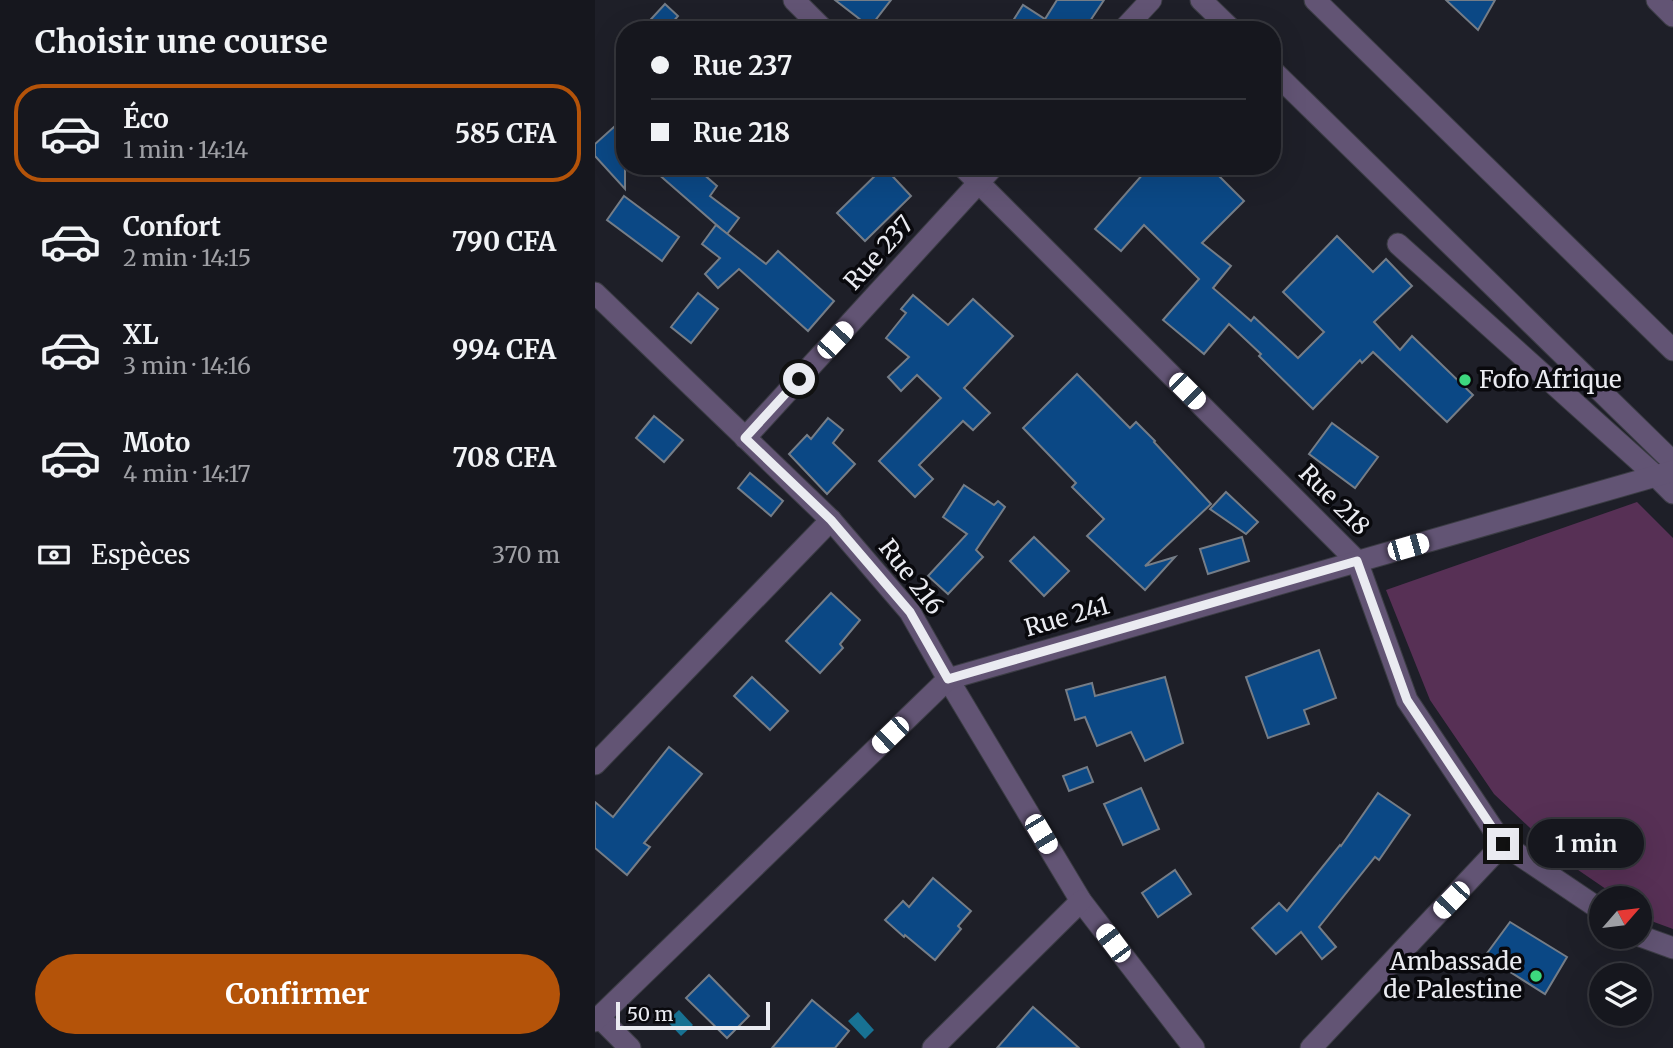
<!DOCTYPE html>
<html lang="fr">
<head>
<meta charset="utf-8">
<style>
	body { margin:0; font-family:Merriweather,serif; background:#1f2027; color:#f1f3f6; height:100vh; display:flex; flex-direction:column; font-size:26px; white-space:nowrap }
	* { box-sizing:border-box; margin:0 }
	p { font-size:23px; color:#9e9fa4 }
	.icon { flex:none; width:38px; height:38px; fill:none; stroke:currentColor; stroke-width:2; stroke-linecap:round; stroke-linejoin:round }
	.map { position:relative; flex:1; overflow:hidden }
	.details { display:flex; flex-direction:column; background:#16171e; width:595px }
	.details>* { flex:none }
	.guide { position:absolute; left:21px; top:21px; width:665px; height:154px; border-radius:28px; box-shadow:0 7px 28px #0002,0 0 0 2px #35363c; display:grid; align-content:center; height:154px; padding:0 35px; background:#16171e }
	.needle { width:46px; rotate:62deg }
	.fabs { position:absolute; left:994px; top:886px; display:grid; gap:14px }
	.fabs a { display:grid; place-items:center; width:63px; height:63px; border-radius:50%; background:#16171e; box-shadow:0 7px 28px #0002,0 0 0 2px #35363c; font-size:35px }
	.scale { position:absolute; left:21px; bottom:18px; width:154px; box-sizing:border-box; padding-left:7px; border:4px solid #eaebf1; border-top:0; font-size:19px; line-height:24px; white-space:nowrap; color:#eaebf1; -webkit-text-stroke:5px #09090d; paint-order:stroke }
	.end { position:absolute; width:32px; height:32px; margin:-16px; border:9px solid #eaebf1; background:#111; box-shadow:0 0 0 4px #111 }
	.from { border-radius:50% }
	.bubble { position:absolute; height:49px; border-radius:24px; background:#16171e; box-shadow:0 7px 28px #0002,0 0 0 2px #35363c; font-size:23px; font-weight:700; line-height:49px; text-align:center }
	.car { position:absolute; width:21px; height:42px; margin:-21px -10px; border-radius:9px; box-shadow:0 0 5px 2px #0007; background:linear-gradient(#fff 24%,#345 0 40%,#fff 0 76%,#345 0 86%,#fff 0) }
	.guide b { display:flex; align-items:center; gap:24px; height:66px; font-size:26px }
	.guide b+b { border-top:2px solid #35363c }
	.guide i { width:18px; height:18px; background:#f1f3f6 }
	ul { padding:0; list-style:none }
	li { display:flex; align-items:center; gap:21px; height:98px; margin:0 14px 10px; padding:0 21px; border:4px solid transparent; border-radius:28px }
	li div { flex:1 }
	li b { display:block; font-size:26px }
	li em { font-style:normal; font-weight:700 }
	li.current { border-color:#b45309 }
	li>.icon { width:63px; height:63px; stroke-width:1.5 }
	h2 { padding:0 35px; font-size:32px; line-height:84px }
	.pay { display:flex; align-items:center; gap:18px; height:77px; padding:0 35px; font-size:26px }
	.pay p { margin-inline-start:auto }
	.cta { display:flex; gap:14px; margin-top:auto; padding:14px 35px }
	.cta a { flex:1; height:80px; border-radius:42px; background:#b45309; color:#fff; font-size:28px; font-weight:700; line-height:80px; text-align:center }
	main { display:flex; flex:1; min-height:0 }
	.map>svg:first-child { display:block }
</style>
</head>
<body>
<main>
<section class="details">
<h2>Choisir une course</h2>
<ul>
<li class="current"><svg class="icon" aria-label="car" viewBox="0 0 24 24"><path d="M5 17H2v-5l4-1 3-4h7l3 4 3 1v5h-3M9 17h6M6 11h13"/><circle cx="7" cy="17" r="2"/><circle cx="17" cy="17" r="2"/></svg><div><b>Éco</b><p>1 min · 14:14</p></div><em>585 CFA</em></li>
<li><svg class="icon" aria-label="car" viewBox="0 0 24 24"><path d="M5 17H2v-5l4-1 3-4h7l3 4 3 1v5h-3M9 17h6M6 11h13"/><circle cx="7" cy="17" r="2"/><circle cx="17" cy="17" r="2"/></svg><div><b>Confort</b><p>2 min · 14:15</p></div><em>790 CFA</em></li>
<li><svg class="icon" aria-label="car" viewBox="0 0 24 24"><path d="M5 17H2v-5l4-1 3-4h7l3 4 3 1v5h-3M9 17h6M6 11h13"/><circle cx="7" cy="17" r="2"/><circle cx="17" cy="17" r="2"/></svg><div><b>XL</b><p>3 min · 14:16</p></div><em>994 CFA</em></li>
<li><svg class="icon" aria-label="car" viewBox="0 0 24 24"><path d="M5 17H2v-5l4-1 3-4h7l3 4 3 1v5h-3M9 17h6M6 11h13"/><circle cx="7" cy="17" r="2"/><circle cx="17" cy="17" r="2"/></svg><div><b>Moto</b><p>4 min · 14:17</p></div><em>708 CFA</em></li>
</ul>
<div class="pay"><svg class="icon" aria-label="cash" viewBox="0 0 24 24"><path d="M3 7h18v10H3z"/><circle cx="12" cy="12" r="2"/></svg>Espèces<p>370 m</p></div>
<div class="cta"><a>Confirmer</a></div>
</section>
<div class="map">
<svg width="1078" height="1048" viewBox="0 0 1078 1048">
	<rect width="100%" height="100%" fill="#1e1f28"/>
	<polygon fill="#573055" points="1042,502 1078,538 1078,929 1059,922 1045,912 1045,898 1024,898 970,861 899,794 835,700 791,590"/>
	<g fill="#187293">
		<polygon points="84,1010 98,1025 86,1036 72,1021"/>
		<polygon points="263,1012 279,1030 270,1039 253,1021"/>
	</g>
	<g fill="#0b4885" stroke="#757d87" stroke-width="2">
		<polygon points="240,0 296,0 275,27"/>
		<polygon points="462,0 509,0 489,30 412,30 428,5 450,19"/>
		<polygon points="851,0 900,0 883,30"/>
		<polygon points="70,4 83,16 71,30 46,30"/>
		<polygon points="30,117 30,189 0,156 0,144"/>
		<polygon points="54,166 99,166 122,186 115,196 144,218 132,234"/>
		<polygon points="555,166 614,166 649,201 607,243 636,266 618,288 656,321 659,317 703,358 729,332 688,292 742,236 778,272 791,259 817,286 779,322 805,350 817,336 878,395 852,422 778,352 767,363 765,360 718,409 664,356 666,354 634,324 609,354 568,320 604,279 549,225 526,251 500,229"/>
		<polygon points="289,167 316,196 270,241 242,213"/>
		<polygon points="29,196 84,237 67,261 12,220"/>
		<polygon points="121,225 171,264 183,251 239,301 213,331 144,269 123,288 110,274 125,258 107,244"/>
		<polygon points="103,293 123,309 96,343 76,327"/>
		<polygon points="318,295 353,325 378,299 418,336 369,388 395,413 378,430 368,421 324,465 338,479 320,497 284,461 346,398 322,375 306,391 293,377 314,357 291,338 311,313 306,309"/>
		<polygon points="482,374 535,428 541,422 560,441 559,442 616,504 550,566 580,557 550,590 492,536 509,519 477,487 481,483 428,428"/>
		<polygon points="59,416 88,440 69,462 41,438"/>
		<polygon points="233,418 248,430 238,443 260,464 232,494 194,454 212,435 216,439"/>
		<polygon points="737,423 783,457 760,488 714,454"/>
		<polygon points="155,473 188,501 176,516 143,488"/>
		<polygon points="369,485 399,505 403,501 410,507 381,550 388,557 353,594 333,576 372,534 348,517"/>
		<polygon points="631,492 663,522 651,534 615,509"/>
		<polygon points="439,537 474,571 449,596 415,561"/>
		<polygon points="647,537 654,561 613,574 605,549"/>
		<polygon points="236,593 265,620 245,644 248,648 225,673 191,641"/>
		<polygon points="724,650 741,698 709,710 714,724 673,738 651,677"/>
		<polygon points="157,677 193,711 175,730 139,696"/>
		<polygon points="570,677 588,743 550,761 536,732 502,746 490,717 480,720 471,690 497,683 500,696"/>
		<polygon points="74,747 107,774 49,843 55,847 32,875 0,848 0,802 18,817"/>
		<polygon points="492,767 498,782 474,791 468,776"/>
		<polygon points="546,788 564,829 528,845 509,804"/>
		<polygon points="783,793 815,815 784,860 780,857 724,927 741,947 727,959 706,932 681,954 657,928 684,903 692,911 745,845 746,846"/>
		<polygon points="580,870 596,894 563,917 547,893"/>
		<polygon points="338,878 376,911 363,926 366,929 340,960 310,935 309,937 290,920 308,901 314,907"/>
		<polygon points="915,922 972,957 950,994 890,956"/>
		<polygon points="114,975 154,1016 132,1038 91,998"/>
		<polygon points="217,1000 254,1031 240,1048 177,1048"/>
		<polygon points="438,1007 484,1048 402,1048"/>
	</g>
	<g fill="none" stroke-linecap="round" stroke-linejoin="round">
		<g stroke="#3b3c44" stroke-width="23">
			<g id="minor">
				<polyline points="199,0 229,30"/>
				<polyline points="606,0 637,30"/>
				<polyline points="720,0 1078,350"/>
				<polyline points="1062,0 1078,16"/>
				<polyline points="528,30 556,0"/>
				<polyline points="677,70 1078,462"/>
				<polyline points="367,166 762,561 812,700 908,844 1006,910"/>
				<polyline points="803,244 1062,477 1078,493"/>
				<polyline points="0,293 236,520 315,612 353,679 486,901 599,1048"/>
				<polyline points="150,438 399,166"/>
				<polyline points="0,764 236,520"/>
				<polyline points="1045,936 1078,948"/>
				<polyline points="4,1017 35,1048"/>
				<polyline points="0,1021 353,679 1078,471"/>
				<polyline points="338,1048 486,901"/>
				<polyline points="716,1048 908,844"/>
			</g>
		</g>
		<use href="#minor" stroke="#625474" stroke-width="21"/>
	</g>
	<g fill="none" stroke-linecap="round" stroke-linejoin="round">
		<polyline stroke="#eaebf1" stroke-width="9" points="204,379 150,438 236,520 315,612 353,679 762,561 812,700 908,844"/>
	</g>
	<g fill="#3dd77e" stroke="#09090d" stroke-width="2.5">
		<circle cx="870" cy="380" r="7"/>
		<circle cx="941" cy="976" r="7"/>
	</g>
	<g text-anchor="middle" stroke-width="7" stroke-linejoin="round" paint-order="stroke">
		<g font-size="24" fill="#eaebf1" stroke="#09090d">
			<text transform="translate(284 253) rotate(-48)" y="8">Rue 237</text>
			<text transform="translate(739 500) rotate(45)" y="8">Rue 218</text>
			<text transform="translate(316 577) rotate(52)" y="8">Rue 216</text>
			<text transform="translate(472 617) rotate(-16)" y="8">Rue 241</text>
		</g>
		<g font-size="24" fill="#eaebf1" stroke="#09090d" text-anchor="start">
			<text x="884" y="388">Fofo Afrique</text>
			<text x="927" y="970" text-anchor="end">Ambassade<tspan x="927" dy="28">de Palestine</tspan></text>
		</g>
	</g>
</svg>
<div class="fabs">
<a><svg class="needle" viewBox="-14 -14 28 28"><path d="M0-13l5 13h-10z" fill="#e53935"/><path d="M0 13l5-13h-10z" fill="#9e9fa4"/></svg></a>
<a><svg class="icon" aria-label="layers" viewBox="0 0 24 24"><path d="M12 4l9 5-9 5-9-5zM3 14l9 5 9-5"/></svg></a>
</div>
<div class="scale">50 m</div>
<i class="end from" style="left:204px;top:379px"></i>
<i class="end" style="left:908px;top:844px"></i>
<div class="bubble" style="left:933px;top:819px;width:116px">1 min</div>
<i class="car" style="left:240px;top:340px;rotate:43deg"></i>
<i class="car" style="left:592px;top:391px;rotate:135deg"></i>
<i class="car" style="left:813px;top:547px;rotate:74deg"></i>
<i class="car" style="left:295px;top:735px;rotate:226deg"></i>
<i class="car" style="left:446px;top:834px;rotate:149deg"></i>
<i class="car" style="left:856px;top:900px;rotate:224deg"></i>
<i class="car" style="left:518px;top:943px;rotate:323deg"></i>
<div class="guide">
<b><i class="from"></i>Rue 237</b>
<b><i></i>Rue 218</b>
</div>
</div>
</main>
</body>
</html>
